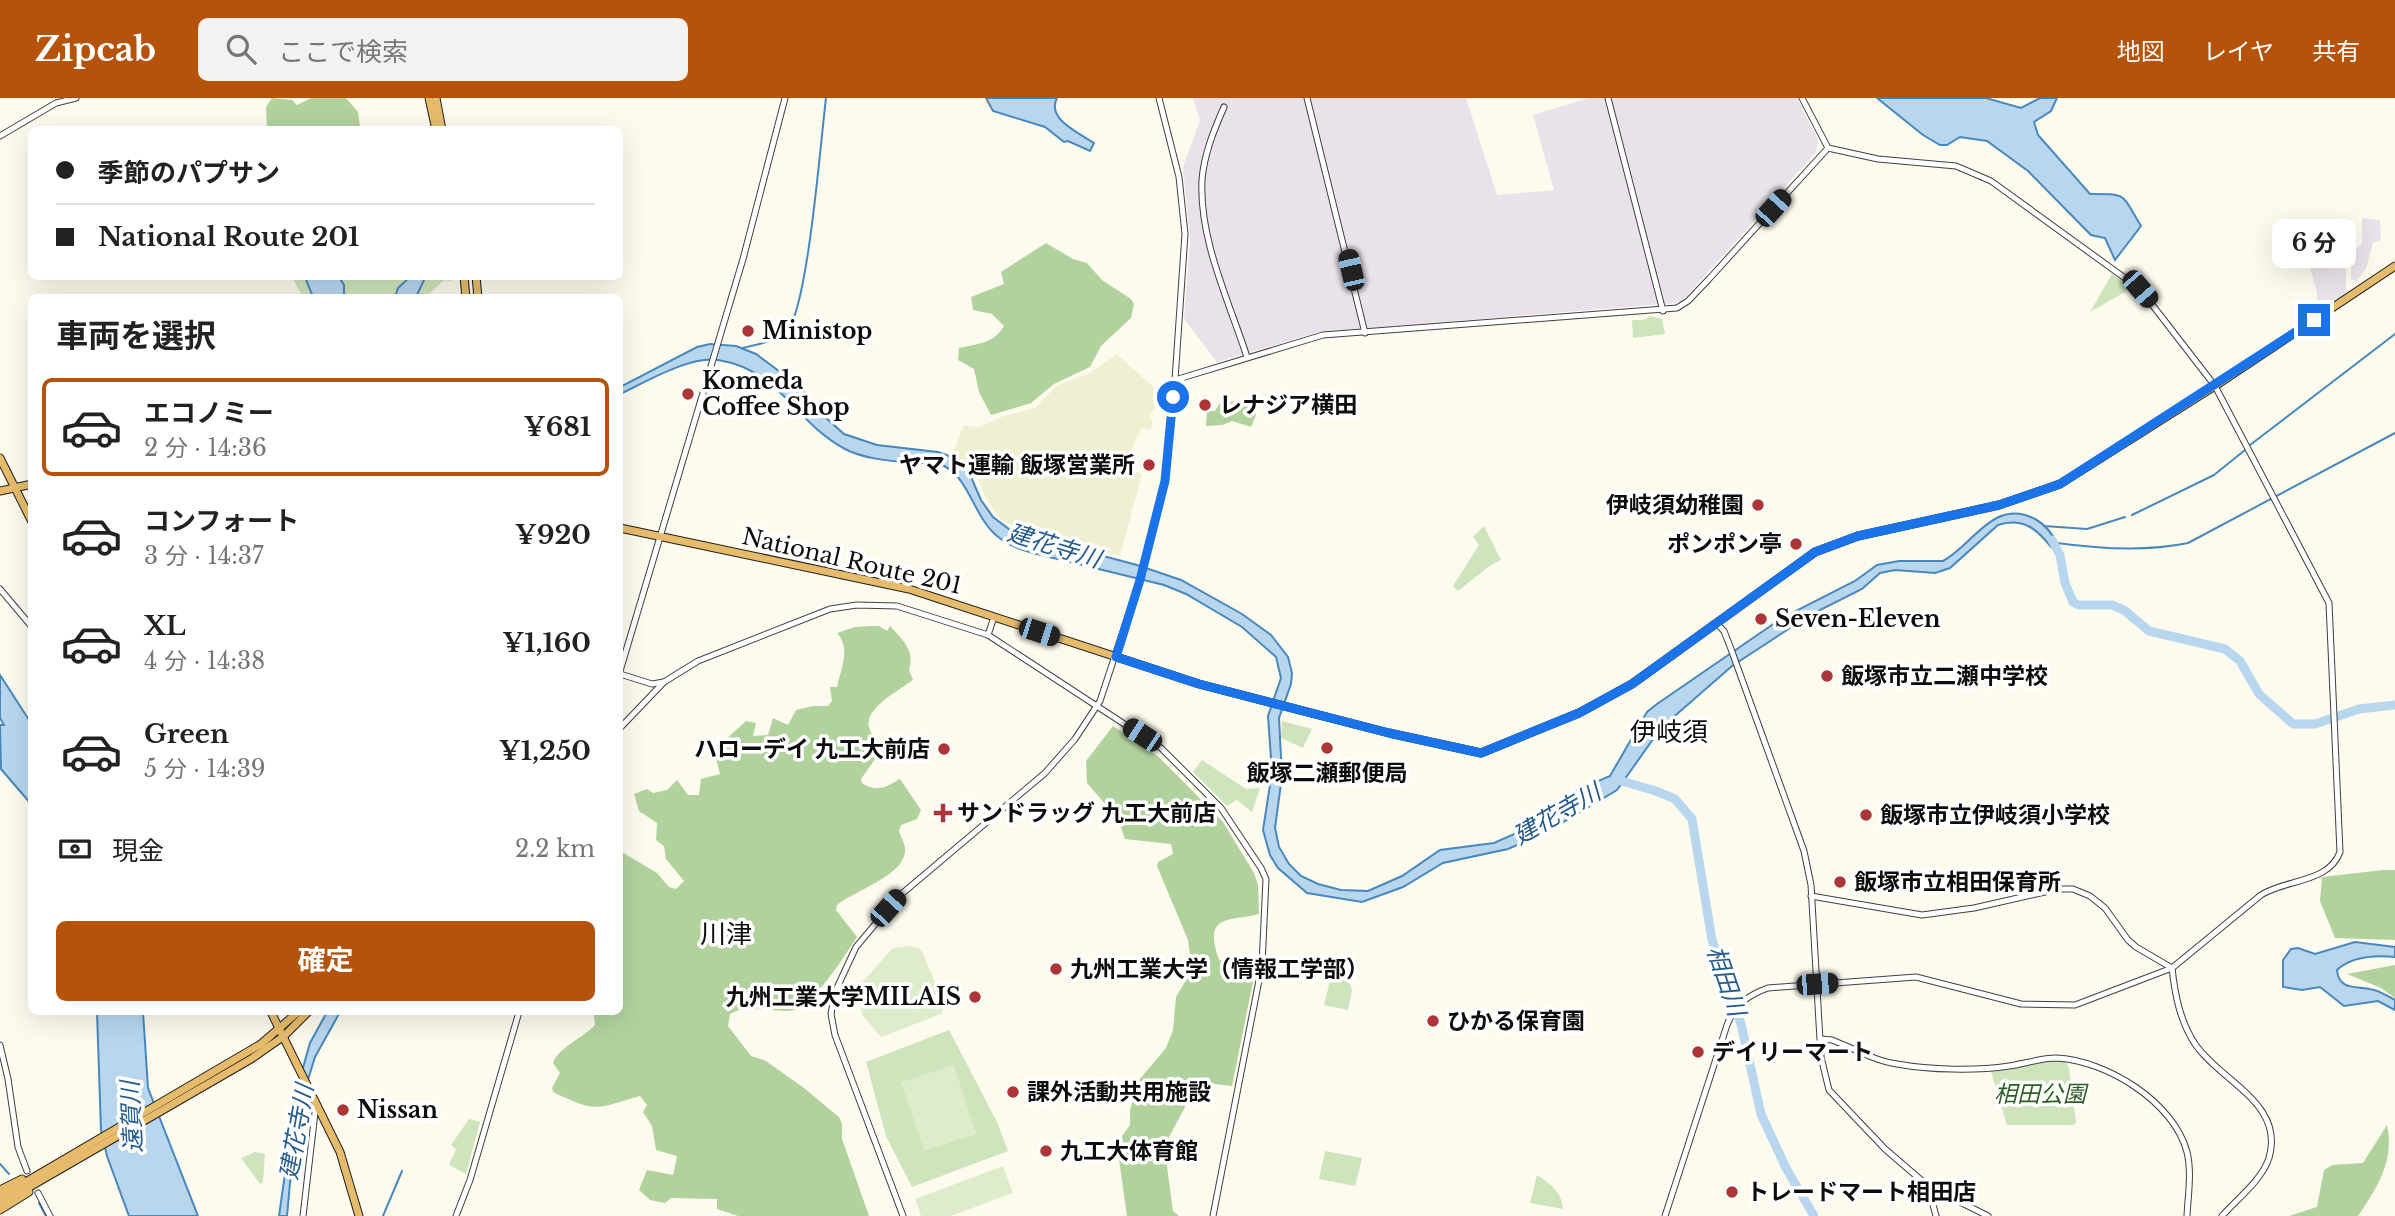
<!DOCTYPE html>
<html lang="ja">
<head>
<meta charset="utf-8">
<style>
	body { margin:0; font-family:"Libre Baskerville","Noto Sans JP",serif; background:#f2f2f2; color:#222; height:100vh; display:flex; flex-direction:column; font-size:26px; white-space:nowrap }
	* { box-sizing:border-box; margin:0 }
	p { font-size:23px; color:#767676 }
	.icon { flex:none; width:38px; height:38px; fill:none; stroke:currentColor; stroke-width:2; stroke-linecap:round; stroke-linejoin:round }
	.map { position:relative; flex:1; overflow:hidden }
	.sheet { position:absolute; left:28px; top:196px; width:595px; height:721px; display:flex; flex-direction:column; background:#fff; border-radius:10px; box-shadow:0 7px 28px #0002 }
	.sheet>* { flex:none }
	.guide { position:absolute; left:28px; top:28px; width:595px; height:154px; border-radius:10px; box-shadow:0 7px 28px #0002; display:grid; align-content:center; height:154px; padding:0 28px; background:#fff }
	.end { position:absolute; width:32px; height:32px; margin:-16px; border:9px solid #1a73e8; background:#fff; box-shadow:0 0 0 4px #fff }
	.from { border-radius:50% }
	.bubble { position:absolute; height:49px; border-radius:10px; background:#fff; box-shadow:0 7px 28px #0002; font-size:23px; font-weight:700; line-height:49px; text-align:center }
	.car { position:absolute; width:21px; height:42px; margin:-21px -10px; border-radius:9px; box-shadow:0 0 5px 2px #0007; background:linear-gradient(#222 24%,#8ab4d8 0 40%,#222 0 76%,#8ab4d8 0 86%,#222 0) }
	.guide b { display:flex; align-items:center; gap:24px; height:66px; font-size:26px }
	.guide b+b { border-top:2px solid #e0e0e0 }
	.guide i { width:18px; height:18px; background:#222 }
	ul { padding:0; list-style:none }
	li { display:flex; align-items:center; gap:21px; height:98px; margin:0 14px 10px; padding:0 14px; border:4px solid transparent; border-radius:10px }
	li div { flex:1 }
	li b { display:block; font-size:26px }
	li em { font-style:normal; font-weight:700 }
	li.current { border-color:#b45309 }
	li>.icon { width:63px; height:63px; stroke-width:1.5 }
	h2 { padding:0 28px; font-size:32px; line-height:84px }
	.pay { display:flex; align-items:center; gap:18px; height:77px; padding:0 28px; font-size:26px }
	.pay p { margin-inline-start:auto }
	.action { display:flex; gap:14px; margin-top:auto; padding:14px 28px }
	.action a { flex:1; height:80px; border-radius:10px; background:#b45309; color:#fff; font-size:28px; font-weight:700; line-height:80px; text-align:center }
	header { display:flex; align-items:center; gap:42px; box-sizing:border-box; height:98px; padding:0 35px; background:#b45309; color:#fff }
	header strong { font-size:33px }
	nav { display:flex; gap:38px; margin-inline-start:auto; font-size:24px }
	.search { width:490px; height:63px; background:#f2f2f2; display:flex; align-items:center; gap:18px; box-sizing:border-box; padding:0 24px; border-radius:10px; color:#767676; font-size:26px }
	.map>svg:first-child { display:block }
</style>
</head>
<body>
<header>
<strong>Zipcab</strong>
<div class="search"><svg class="icon" aria-label="search" viewBox="0 0 24 24"><circle cx="10" cy="10" r="6"/><path d="M15 15l6 6"/></svg>ここで検索</div>
<nav><a>地図</a><a>レイヤ</a><a>共有</a></nav>
</header>
<div class="map">
<svg width="2395" height="1118" viewBox="0 0 2395 1118">
	<rect width="100%" height="100%" fill="#fdfbee"/>
	<g fill="#eae2ea">
		<polygon points="1193,0 1466,0 1497,97 1554,92 1533,17 1588,0 1797,0 1818,42 1816,54 1683,202 1676,205 1319,234 1217,264 1184,221 1190,143 1183,69 1200,22"/>
		<polygon points="2362,120 2380,122 2381,142 2373,145 2366,171 2356,183 2351,181 2351,154 2362,146"/>
		<polygon points="2346,154 2346,195 2324,211 2317,205 2317,194 2309,167 2312,164"/>
	</g>
	<polygon fill="#f0efd1" points="1117,256 1163,298 1150,317 1153,328 1149,332 1141,330 1124,369 1142,376 1120,458 1031,436 1002,423 986,401 977,378 953,355 964,327 979,329 1001,319 1035,310 1056,288 1091,274"/>
	<g fill="#cee4bc">
		<polygon points="2112,176 2132,190 2090,214"/>
		<polygon points="292,179 452,178 451,183 444,182 426,199 303,200"/>
		<polygon points="1650,218 1662,221 1665,236 1633,240 1632,222 1644,222"/>
		<polygon points="1484,428 1501,462 1491,467 1458,493 1453,488 1479,447 1473,439"/>
		<polygon points="1282,623 1312,631 1303,650 1281,640"/>
		<polygon points="1202,662 1246,691 1260,690 1252,714 1237,702 1227,708 1193,674"/>
		<polygon points="1332,875 1350,886 1352,892 1348,912 1324,907"/>
		<polygon points="949,932 997,1024 1008,1053 912,1089 886,1038 866,964"/>
		<polygon points="2046,963 2066,964 2069,970 2076,1024 2074,1027 2007,1027 1991,974"/>
		<polygon points="469,1021 480,1024 466,1076 449,1067 456,1051 451,1047"/>
		<polygon points="1325,1053 1362,1060 1355,1088 1319,1081"/>
		<polygon points="255,1054 265,1056 263,1084 260,1086 241,1060"/>
		<path d="M1537,1077C1550,1085 1562,1095 1563,1111L1530,1105Z"/>
	</g>
	<g fill="#b2d29d">
		<polygon points="272,0 292,2 297,7 311,0 346,0 358,14 360,29 358,32 267,31 266,9"/>
		<path d="M1046,145L1073,161L1087,165L1102,182L1131,201L1134,206L1131,220L1101,248L1090,269L1054,286L1031,305L991,317L979,294L974,271L958,262L959,250C979,245 992,247 1004,228L992,216L973,212L971,199L1004,186L1001,174Z"/>
		<polygon points="1256,301 1256,317 1251,329 1232,323 1222,327 1206,328 1207,313 1215,313 1220,305"/>
		<path d="M871,528H879L887,533L890,528C903,542 915,552 909,572L913,582C900,592 864,610 869,629C871,637 878,645 880,654L861,681L862,685C877,695 886,689 900,681L921,712L917,721L901,727L899,733C901,740 906,747 905,754C902,779 855,792 837,807L836,812L857,839C845,857 811,913 788,913C768,913 749,905 730,916L728,928L751,958L766,963L804,990L839,1019L842,1026V1041L869,1118H738L717,1111V1101L671,1100L665,1105L650,1102L639,1092L647,1072L673,1077L677,1058L656,1052L652,1028L643,1014L647,1007L640,998C595,1011 597,1015 553,994L552,990L560,975L553,965C558,950 583,940 595,927L594,917L589,914H620V753L657,775L669,789L676,791L684,783L666,761L664,748L656,742L657,725L639,713L634,696L647,691L653,695L667,692L677,682L688,697H699L701,681L720,676L714,652L746,623L756,625L753,638L768,637L773,620L788,627L796,612L813,608H828L832,603L830,589H837C841,570 851,551 837,535L855,529Z"/>
		<path d="M1113,628L1159,659L1223,724L1254,775L1258,787L1259,816C1231,824 1202,814 1219,862L1256,863V869L1232,988L1205,985L1182,994L1185,1009L1168,1041L1173,1058L1166,1061L1173,1113L1179,1118H1127L1119,1061L1122,1038L1130,1027V1012L1139,982L1166,950L1173,932L1176,899L1188,879L1191,866L1188,842L1157,768L1158,764L1173,756L1171,746L1125,741L1118,721L1087,685L1086,663Z"/>
		<polygon points="2383,772 2395,772 2395,842 2335,840 2320,803 2322,779"/>
		<polygon points="2395,867 2395,900 2381,890 2347,876"/>
		<path d="M2387,1027C2395,1062 2377,1090 2358,1118H2289L2317,1109L2324,1072L2332,1067L2363,1065Z"/>
	</g>
	<g fill="#dfeccc">
		<polygon points="910,848 921,851 945,908 941,916 881,939 862,917 858,889 893,850"/>
		<polygon points="954,967 976,1036 924,1053 901,984"/>
		<polygon points="1003,1068 1013,1095 951,1118 921,1118 915,1101"/>
	</g>
	<g fill="#b8d7ef" stroke="#4888bd" stroke-width="2">
		<path d="M986,0H1057C1046,21 1079,35 1094,45L1090,53L1068,43L1064,44L1045,29L993,13Z"/>
		<path d="M1877,0H1986L2021,10L2040,0H2057L2051,13L2034,24L2038,37L2090,96C2128,96 2121,95 2141,128L2115,162L2105,140L2091,137L2028,73L1987,43L1960,39L1947,47H1940L1923,37Z"/>
		<polygon points="305,179 339,179 344,187 344,199 313,199"/>
		<polygon points="410,179 421,179 424,182 416,199 395,199 398,190"/>
		<path d="M710,246L736,248L756,256L799,288L824,318L844,336L877,347L938,354L952,359L968,372L981,402L993,419L1013,434L1137,467L1181,482L1242,516L1271,537L1288,559L1292,575L1291,586L1279,620L1282,678L1275,730L1279,749L1289,766L1301,778L1318,786L1341,792L1368,793L1402,778L1440,752L1494,745L1519,734L1575,693L1610,678L1647,614L1657,606L1782,520L1855,483L1877,467L1899,463H1943C1973,447 1994,399 2035,421C2046,427 2054,438 2059,450L2051,449C2037,431 2023,419 1998,427L1950,470L1935,475L1895,472L1880,475L1862,491L1810,517L1732,568L1661,630L1617,692L1543,736L1508,751L1443,765L1403,789L1362,804L1307,795L1278,770L1270,757L1263,732L1272,674L1268,618L1281,580L1276,559L1242,529L1186,496L1164,487C1131,479 1099,471 1066,463C1043,457 1016,454 997,438C974,419 969,380 944,368C934,363 923,366 912,365C891,363 864,361 845,351C795,325 781,272 718,262C689,258 646,284 620,296V289L697,249Z"/>
		<polygon points="0,577 31,625 31,706 1,671 0,627 4,627 0,620"/>
		<path d="M2355,844L2395,849V859C2375,857 2352,858 2337,872C2339,894 2358,887 2374,892C2381,894 2388,898 2395,902V912L2378,903L2344,908L2320,889L2302,892L2283,889V862L2291,851L2298,850L2315,856Z"/>
		<polygon points="97,914 143,914 148,990 198,1118 129,1118 107,1058 101,1032"/>
		<polygon points="327,914 340,914 315,959 303,998 295,1031 287,1118 279,1118 297,991 310,945"/>
	</g>
	<g fill="none" stroke-linecap="round" stroke-linejoin="round">
		<g stroke="#4888bd" stroke-width="2">
			<path d="M743,250C756,246 778,244 787,233C808,210 821,39 826,0"/>
			<polyline points="2250,347 2395,236"/>
			<polyline points="2132,417 2214,377 2245,352"/>
			<polyline points="2044,428 2087,431 2125,419"/>
			<path d="M2057,445C2100,451 2145,454 2188,445L2395,335"/>
			<polyline points="0,1066 9,1076"/>
			<polyline points="39,1105 46,1118"/>
			<polyline points="383,1118 402,1073"/>
		</g>
		<g stroke="#b8d7ef" stroke-width="9">
			<polyline points="2052,442 2060,457 2065,485 2073,504 2078,507 2112,507 2124,512 2149,533 2225,551 2240,563 2259,596 2293,626 2315,626 2359,611 2395,607"/>
			<polyline points="1618,682 1656,693 1675,701 1692,721 1712,842 1741,926 1761,1016 1786,1070 1814,1118"/>
		</g>
		<g stroke="#404040" stroke-width="7">
			<g id="tertiary">
				<polyline points="1307,0 1365,235"/>
				<polyline points="1608,0 1663,213"/>
				<path d="M1224,9C1214,32 1204,56 1202,82C1199,142 1229,203 1247,259"/>
				<polyline points="0,38 56,5 76,0"/>
				<polyline points="1175,282 1323,237 1677,210 1688,203 1709,181 1828,50"/>
				<polyline points="0,491 32,529"/>
				<polyline points="1716,525 1724,533 1731,551 1804,753 1811,787 1821,959 1829,992 1885,1051 1928,1088 1988,1118"/>
				<polyline points="988,537 994,519"/>
				<polyline points="620,573 743,161 785,0"/>
				<polyline points="620,576 652,586 664,584"/>
				<polyline points="620,630 664,584 698,563 830,511 857,507 897,508 988,537 1161,650 1221,710 1261,770 1266,781 1262,867 1213,1118"/>
				<path d="M1811,798L1922,817L1974,810L2058,791H2073L2090,798L2105,810L2128,842L2136,849L2172,870C2175,897 2180,923 2195,946C2221,984 2285,1005 2269,1060C2262,1082 2237,1101 2222,1118"/>
				<path d="M1821,941L1832,942C1853,950 1875,963 1897,966C1930,972 1976,973 2009,968C2025,966 2040,960 2056,960C2106,962 2174,1004 2187,1054C2192,1075 2188,1097 2187,1118"/>
				<polyline points="0,947 8,981 18,1049 27,1073"/>
				<polyline points="1928,1088 1936,1118"/>
				<polyline points="38,1095 50,1118"/>
				<polyline points="303,1118 316,1006"/>
				<polyline points="456,1118 470,1082 519,914"/>
				<polyline points="903,1118 835,937 831,916 835,894 856,849 898,799 1045,675 1075,641 1100,603 1140,482 1165,383 1175,282 1185,136 1179,79 1159,0"/>
				<path d="M1665,1118L1727,927C1735,907 1748,897 1768,890L1916,879L2021,906L2075,907L2172,870L2261,797C2286,781 2329,785 2340,754L2329,505L2215,288L2140,191L1991,83L1956,68L1878,61L1828,50L1802,0"/>
			</g>
		</g>
		<g stroke="#1e1e1e" stroke-width="9">
			<g id="trunk">
				<polyline points="429,0 436,32"/>
				<polyline points="436,0 442,32"/>
				<polyline points="464,178 466,200"/>
				<polyline points="476,178 478,200"/>
				<polyline points="0,360 32,424"/>
				<polyline points="0,393 32,386"/>
				<polyline points="620,430 909,491 1199,586 1389,635 1481,655 1579,615 1632,586 1815,454 1858,438 1999,407 2060,386 2215,288 2395,168"/>
				<polyline points="271,914 340,1054 359,1118"/>
				<polyline points="0,1092 22,1081"/>
				<polyline points="0,1099 261,946 298,914"/>
				<polyline points="0,1106 251,961 284,938 308,914"/>
				<polyline points="0,1112 29,1094"/>
			</g>
		</g>
		<use href="#tertiary" stroke="#fff" stroke-width="5"/>
		<use href="#trunk" stroke="#e6bc6c" stroke-width="7"/>
	</g>
	<g fill="none" stroke-linecap="round" stroke-linejoin="round">
		<polyline stroke="#1a73e8" stroke-width="9" points="1173,299 1165,383 1140,482 1116,559 1199,586 1389,635 1481,655 1579,615 1632,586 1815,454 1858,438 1999,407 2060,386 2314,222"/>
	</g>
	<g fill="#ad3535" stroke="#fff" stroke-width="2.5">
		<circle cx="748" cy="233" r="7"/>
		<circle cx="688" cy="296" r="7"/>
		<circle cx="1205" cy="307" r="7"/>
		<circle cx="1149" cy="367" r="7"/>
		<circle cx="1758" cy="407" r="7"/>
		<circle cx="1796" cy="446" r="7"/>
		<circle cx="1761" cy="521" r="7"/>
		<circle cx="1827" cy="578" r="7"/>
		<circle cx="1327" cy="650" r="7"/>
		<circle cx="944" cy="651" r="7"/>
		<path d="M939.5 704.5h7v7h7v7h-7v7h-7v-7h-7v-7h7z"/>
		<circle cx="1866" cy="717" r="7"/>
		<circle cx="1840" cy="784" r="7"/>
		<circle cx="1056" cy="871" r="7"/>
		<circle cx="975" cy="899" r="7"/>
		<circle cx="1433" cy="923" r="7"/>
		<circle cx="1698" cy="954" r="7"/>
		<circle cx="1013" cy="994" r="7"/>
		<circle cx="343" cy="1012" r="7"/>
		<circle cx="1046" cy="1053" r="7"/>
		<circle cx="1732" cy="1094" r="7"/>
	</g>
	<g text-anchor="middle" stroke-width="7" stroke-linejoin="round" paint-order="stroke">
		<g font-size="23" font-weight="bold" fill="#0d0d0d" stroke="#fff" text-anchor="start">
			<text x="762" y="241">Ministop</text>
			<text x="702" y="291">Komeda<tspan x="702" dy="26">Coffee Shop</tspan></text>
			<text x="1219" y="315">レナジア横田</text>
			<text x="1135" y="375" text-anchor="end">ヤマト運輸 飯塚営業所</text>
			<text x="1744" y="415" text-anchor="end">伊岐須幼稚園</text>
			<text x="1782" y="454" text-anchor="end">ポンポン亭</text>
			<text x="1775" y="529">Seven-Eleven</text>
			<text x="1841" y="586">飯塚市立二瀬中学校</text>
			<text x="930" y="659" text-anchor="end">ハローデイ 九工大前店</text>
			<text x="1327" y="683" text-anchor="middle">飯塚二瀬郵便局</text>
			<text x="957" y="723">サンドラッグ 九工大前店</text>
			<text x="1880" y="725">飯塚市立伊岐須小学校</text>
			<text x="1854" y="792">飯塚市立相田保育所</text>
			<text x="1070" y="879">九州工業大学（情報工学部）</text>
			<text x="961" y="907" text-anchor="end">九州工業大学MILAIS</text>
			<text x="1447" y="931">ひかる保育園</text>
			<text x="1712" y="962">デイリーマート</text>
			<text x="1027" y="1002">課外活動共用施設</text>
			<text x="357" y="1020">Nissan</text>
			<text x="1060" y="1061">九工大体育館</text>
			<text x="1746" y="1102">トレードマート相田店</text>
		</g>
		<g font-size="23" fill="#0d0d0d" stroke="#fff">
			<text transform="translate(852 463) rotate(13)" y="8">National Route 201</text>
		</g>
		<g font-size="23" font-style="italic" fill="#2d5d25" stroke="#fff">
			<text x="2040" y="1004">相田公園</text>
		</g>
		<g font-size="24" font-style="italic" fill="#245b90" stroke="#fff">
			<text transform="translate(1054 448) rotate(17)" y="8">建花寺川</text>
			<text transform="translate(1557 716) rotate(-30)" y="8">建花寺川</text>
			<text transform="translate(1726 883) rotate(71)" y="8">相田川</text>
			<text transform="translate(132 1019) rotate(-93)" y="8">遠賀川</text>
			<text transform="translate(297 1034) rotate(-80)" y="8">建花寺川</text>
		</g>
		<g font-size="26" fill="#0d0d0d" stroke="#fff">
			<text x="1669" y="643">伊岐須</text>
			<text x="726" y="845">川津</text>
		</g>
	</g>
</svg>
<i class="end from" style="left:1173px;top:299px"></i>
<i class="end" style="left:2314px;top:222px"></i>
<div class="bubble" style="left:2272px;top:121px;width:84px">6 分</div>
<i class="car" style="left:1773px;top:110px;rotate:42deg"></i>
<i class="car" style="left:1351px;top:172px;rotate:347deg"></i>
<i class="car" style="left:2140px;top:191px;rotate:139deg"></i>
<i class="car" style="left:1039px;top:534px;rotate:108deg"></i>
<i class="car" style="left:1142px;top:637px;rotate:303deg"></i>
<i class="car" style="left:888px;top:810px;rotate:42deg"></i>
<i class="car" style="left:1817px;top:886px;rotate:86deg"></i>
<div class="guide">
<b><i class="from"></i>季節のパプサン</b>
<b><i></i>National Route 201</b>
</div>
<section class="sheet">
<h2>車両を選択</h2>
<ul>
<li class="current"><svg class="icon" aria-label="car" viewBox="0 0 24 24"><path d="M5 17H2v-5l4-1 3-4h7l3 4 3 1v5h-3M9 17h6M6 11h13"/><circle cx="7" cy="17" r="2"/><circle cx="17" cy="17" r="2"/></svg><div><b>エコノミー</b><p>2 分 · 14:36</p></div><em>¥681</em></li>
<li><svg class="icon" aria-label="car" viewBox="0 0 24 24"><path d="M5 17H2v-5l4-1 3-4h7l3 4 3 1v5h-3M9 17h6M6 11h13"/><circle cx="7" cy="17" r="2"/><circle cx="17" cy="17" r="2"/></svg><div><b>コンフォート</b><p>3 分 · 14:37</p></div><em>¥920</em></li>
<li><svg class="icon" aria-label="car" viewBox="0 0 24 24"><path d="M5 17H2v-5l4-1 3-4h7l3 4 3 1v5h-3M9 17h6M6 11h13"/><circle cx="7" cy="17" r="2"/><circle cx="17" cy="17" r="2"/></svg><div><b>XL</b><p>4 分 · 14:38</p></div><em>¥1,160</em></li>
<li><svg class="icon" aria-label="car" viewBox="0 0 24 24"><path d="M5 17H2v-5l4-1 3-4h7l3 4 3 1v5h-3M9 17h6M6 11h13"/><circle cx="7" cy="17" r="2"/><circle cx="17" cy="17" r="2"/></svg><div><b>Green</b><p>5 分 · 14:39</p></div><em>¥1,250</em></li>
</ul>
<div class="pay"><svg class="icon" aria-label="cash" viewBox="0 0 24 24"><path d="M3 7h18v10H3z"/><circle cx="12" cy="12" r="2"/></svg>現金<p>2.2 km</p></div>
<div class="action"><a>確定</a></div>
</section>
</div>
</body>
</html>
